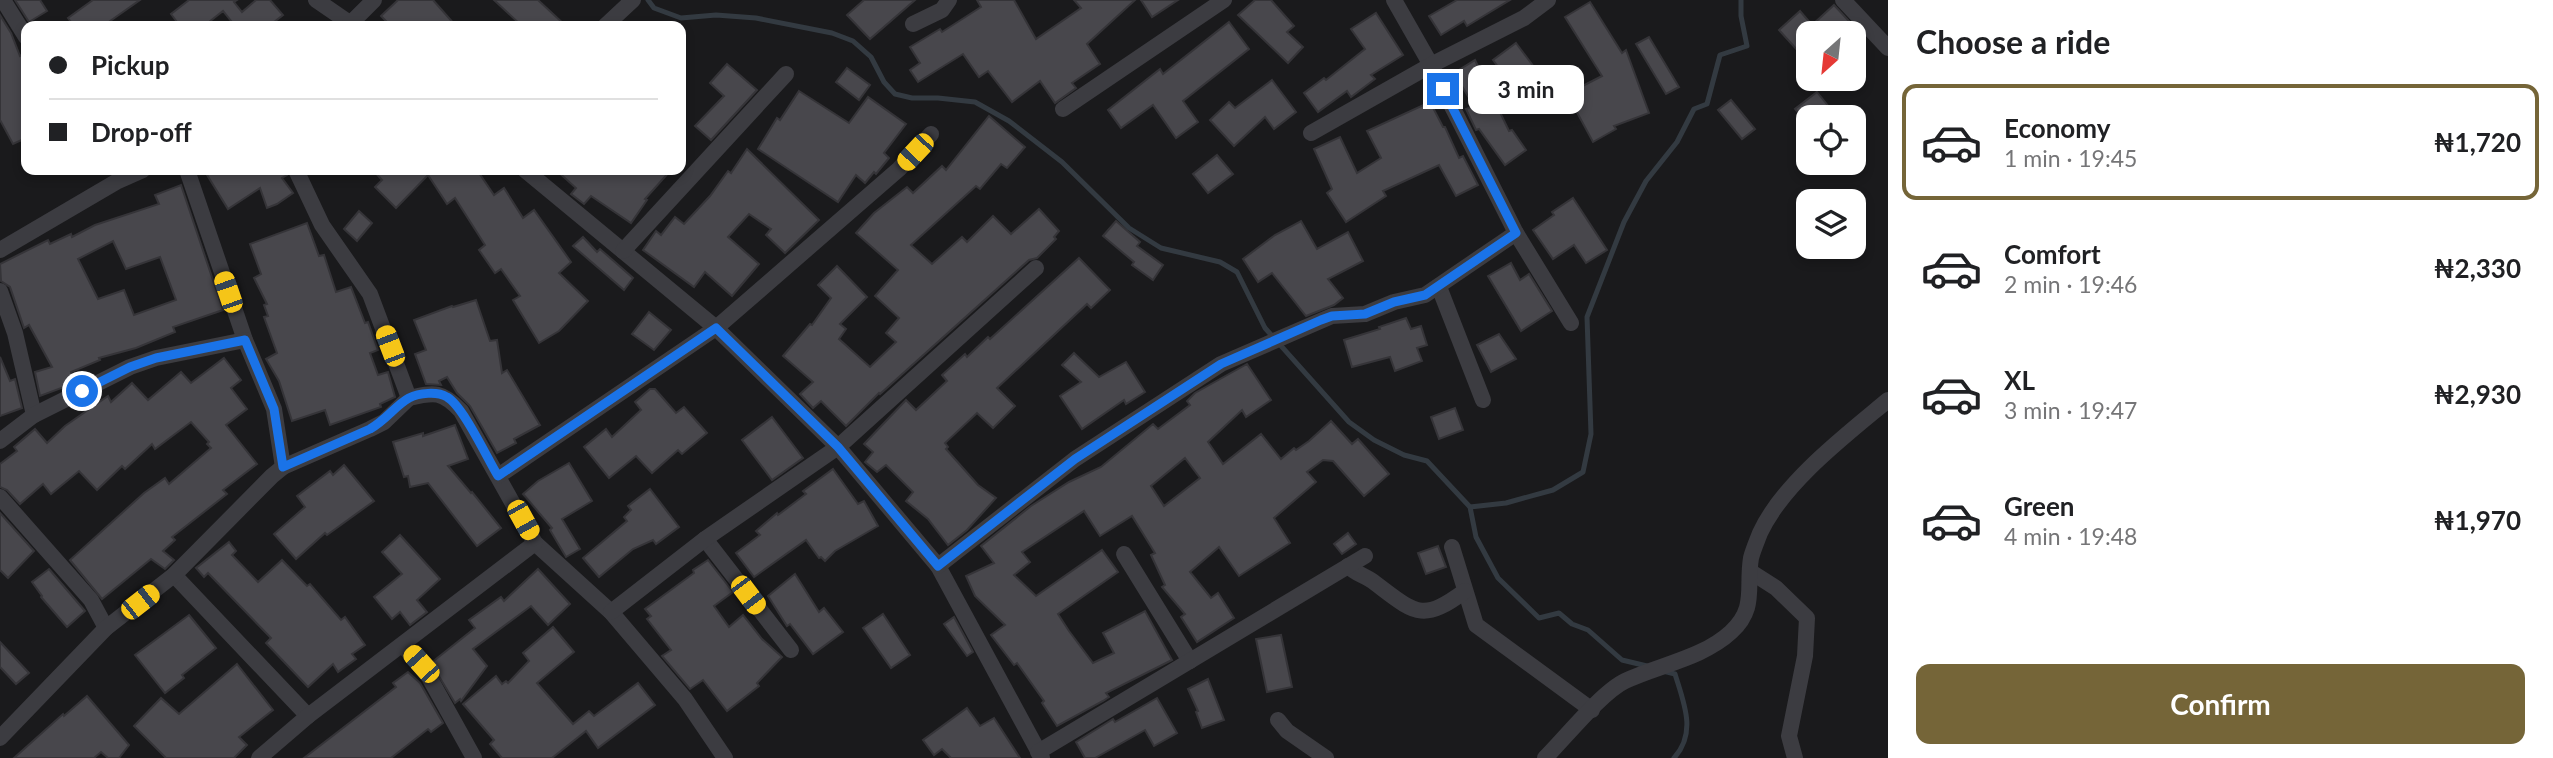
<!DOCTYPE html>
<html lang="en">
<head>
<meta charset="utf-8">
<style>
	body { margin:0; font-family:Lato,sans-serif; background:#f2f2f2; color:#202124; height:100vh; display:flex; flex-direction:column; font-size:26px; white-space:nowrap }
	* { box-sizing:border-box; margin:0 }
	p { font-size:23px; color:#757577 }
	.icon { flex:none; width:38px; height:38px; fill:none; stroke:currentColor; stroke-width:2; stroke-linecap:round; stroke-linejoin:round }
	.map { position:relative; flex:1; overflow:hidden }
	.drawer { display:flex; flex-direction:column; background:#fff; width:665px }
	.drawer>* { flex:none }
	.guide { position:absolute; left:21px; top:21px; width:665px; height:154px; border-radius:14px; box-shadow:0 4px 10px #0003; display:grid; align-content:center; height:154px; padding:0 28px; background:#fff }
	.needle { width:46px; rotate:207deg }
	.buttons { position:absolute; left:1796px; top:21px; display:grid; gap:14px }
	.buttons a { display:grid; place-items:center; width:70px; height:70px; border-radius:14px; background:#fff; box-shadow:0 4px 10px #0003; font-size:35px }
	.end { position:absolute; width:32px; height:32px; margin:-16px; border:9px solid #1a73e8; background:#fff; box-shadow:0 0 0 4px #fff }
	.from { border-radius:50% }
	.bubble { position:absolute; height:49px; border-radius:14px; background:#fff; box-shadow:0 4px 10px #0003; font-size:23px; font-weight:700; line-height:49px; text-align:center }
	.car { position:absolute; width:21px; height:42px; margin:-21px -10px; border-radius:9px; box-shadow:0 0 5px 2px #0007; background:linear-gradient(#f5c518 24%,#345 0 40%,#f5c518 0 76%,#345 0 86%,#f5c518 0) }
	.guide b { display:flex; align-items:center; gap:24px; height:66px; font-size:26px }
	.guide b+b { border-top:2px solid #e0e0e0 }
	.guide i { width:18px; height:18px; background:#202124 }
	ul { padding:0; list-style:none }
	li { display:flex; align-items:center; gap:21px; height:116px; margin:0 14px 10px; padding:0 14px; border:4px solid transparent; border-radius:14px }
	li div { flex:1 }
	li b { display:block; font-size:26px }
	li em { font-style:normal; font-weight:700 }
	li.selected { border-color:#756538 }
	li>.icon { width:63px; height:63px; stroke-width:1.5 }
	h2 { padding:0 28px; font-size:32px; line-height:84px }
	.action { display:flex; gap:14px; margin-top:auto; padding:14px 28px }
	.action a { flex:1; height:80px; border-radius:14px; background:#756538; color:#fff; font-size:28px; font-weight:700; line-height:80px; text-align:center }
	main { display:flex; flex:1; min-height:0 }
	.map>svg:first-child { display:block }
</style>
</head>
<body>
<main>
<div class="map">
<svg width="1888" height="758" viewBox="0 0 1888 758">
	<rect width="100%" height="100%" fill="#1a1a1c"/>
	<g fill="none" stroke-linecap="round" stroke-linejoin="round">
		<g stroke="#333a41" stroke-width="5">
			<polyline points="648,0 654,8 681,18 716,15 756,18 832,33 853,41 871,57 884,82 895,94 912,98 938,98 975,102 1009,121 1062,162 1129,228 1161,248 1220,262 1237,272 1265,328 1349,422 1374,440 1404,455 1427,461 1470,507 1476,537 1498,578 1539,618 1559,613 1572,624 1588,630 1622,660 1647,666"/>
			<polyline points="1470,507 1506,503 1553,490 1583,472 1591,434 1587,317 1624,222 1646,181 1677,142 1694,109 1707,104 1720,55 1747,46 1741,16 1741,0"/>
			<path d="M1663,671L1675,674C1684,703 1697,733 1674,758"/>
		</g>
	</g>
	<g fill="#48474c" stroke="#353438" stroke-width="2" fill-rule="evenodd">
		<polygon points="15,0 40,0 47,11 29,22"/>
		<polygon points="93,0 140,0 103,26 74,26 68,18"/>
		<polygon points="189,0 237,0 234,2 242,12 256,0 270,0 283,15 269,26 226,26 231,21 223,11 204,26 180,26 171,14"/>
		<polygon points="398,0 433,0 456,26 391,26 381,16"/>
		<polygon points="494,0 538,0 566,26 522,26"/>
		<polygon points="864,0 915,0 870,39 847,15"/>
		<polygon points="977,0 1014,0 1036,39 1081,8 1074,0 1135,0 1087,44 1100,64 1072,83 1076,88 1055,103 1040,81 1012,102 988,71 979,77 963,54 918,82 910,70 920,63 910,47 940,29 942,32 981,7"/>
		<polygon points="1141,0 1178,0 1152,17"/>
		<polygon points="1255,0 1271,0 1294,26 1287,32 1303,47 1288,63 1238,15"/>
		<polygon points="1457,0 1510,0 1467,26 1464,21 1441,35 1429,16"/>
		<polygon points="1590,2 1622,53 1626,50 1649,113 1614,126 1616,129 1593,142 1567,94 1602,76 1565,17"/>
		<polygon points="1834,5 1860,33 1808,33 1808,62 1779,30 1800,11 1812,25"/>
		<polygon points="1376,13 1403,55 1371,75 1375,79 1351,97 1347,91 1318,112 1304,93 1324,78 1326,80 1365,49 1351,29"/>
		<polygon points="0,15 11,33 20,56 26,52 26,138 13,144 0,120"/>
		<polygon points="1229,22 1249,49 1183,101 1198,122 1176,138 1153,105 1121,128 1108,110 1160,69 1163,74"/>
		<polygon points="1649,37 1679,87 1666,94 1636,44"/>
		<polygon points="1516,43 1537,71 1514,88 1493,60"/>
		<polygon points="1475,60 1509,131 1512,130 1526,150 1505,165 1479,129 1476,130 1466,109 1474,106 1454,73"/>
		<polygon points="727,64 757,90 711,140 695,126 724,96 710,83"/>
		<polygon points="847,68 870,85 859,100 836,82"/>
		<polygon points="1272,80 1296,112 1274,129 1265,117 1234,146 1210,120 1229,102 1235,108"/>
		<polygon points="799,91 849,123 868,97 906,124 884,153 889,158 876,174 874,172 865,183 856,175 838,202 758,149 777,118 780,120"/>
		<polygon points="1817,92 1837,117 1802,117 1795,109"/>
		<polygon points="1731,100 1755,129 1742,139 1718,110"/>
		<polygon points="1430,102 1443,127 1445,127 1459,158 1463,156 1478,185 1456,196 1439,165 1383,191 1386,196 1346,222 1327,193 1332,189 1314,149 1340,137 1357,173 1381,158 1367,131"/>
		<polygon points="989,116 1025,147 1007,168 1001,164 980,189 976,186 911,245 932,264 962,237 967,242 993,216 1011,234 1039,209 1059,231 1054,237 1056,239 1037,258 1029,260 880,394 879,393 846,426 821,401 813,408 800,394 813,382 783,356 810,324 812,325 831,298 818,285 837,266 867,297 840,324 846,329 839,339 870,367 896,342 886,333 899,318 875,296 898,270 856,233 874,213 907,187 913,193 942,166 946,170"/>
		<polygon points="747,149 819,220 785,253 766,235 771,229 749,214 728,237 759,264 732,296 705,272 694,287 643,250 656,231 661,235 675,217 684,224 710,196 728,171 731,173"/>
		<polygon points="1217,155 1233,174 1208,193 1193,174"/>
		<polygon points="204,170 286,170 287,175 282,178 293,193 277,204 267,208 260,188 228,209"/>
		<polygon points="373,170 477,170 494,195 504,188 523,218 534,210 571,262 559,273 588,301 559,331 539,343 513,300 520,296 501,269 495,273 479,250 485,245 455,198 447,204 428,175 396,208 375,187 382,180"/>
		<polygon points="556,170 671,170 645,199 647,200 631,223 591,196 584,204 571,194 576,188"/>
		<path d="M181,185L223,310L173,327L175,332L136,348L99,358L100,360L71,372L75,383L40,396L35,372L52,367L29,325L24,328L10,287L1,281L0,264L48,240L50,244L71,234L72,237L95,225L159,204L155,195ZM113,241L126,269L160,257L176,300L134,315L124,290L98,299L78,259Z"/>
		<polygon points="1573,198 1607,250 1586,263 1574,245 1553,259 1533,230 1554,215 1552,212"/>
		<polygon points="359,211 372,223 357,241 344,229"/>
		<polygon points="1116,221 1140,242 1137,246 1163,265 1153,280 1132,265 1134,262 1103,236"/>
		<polygon points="1301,221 1317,249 1348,232 1363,261 1328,279 1343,298 1334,305 1306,316 1272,273 1258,282 1243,259 1275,235"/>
		<polygon points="307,223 319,256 324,255 336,292 351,287 365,323 368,322 378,350 370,353 378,375 388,372 395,397 380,404 381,407 330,425 325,410 292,421 279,381 266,359 277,353 264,317 268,316 264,305 267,304 254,278 261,274 250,244"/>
		<polygon points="583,237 597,252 600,249 633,278 624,290 573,246"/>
		<polygon points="1079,258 1110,290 1091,308 1087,304 997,388 1015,406 993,428 977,413 945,443 948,447 946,449 978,485 996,498 967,530 948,545 928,519 906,501 913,492 886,465 877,472 865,462 873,452 864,444 906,400 916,410 947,381 942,375 965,354 967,357 988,337 990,339"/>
		<polygon points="1511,263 1520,280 1529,274 1552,311 1521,331 1488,276"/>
		<polygon points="476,300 490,341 497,340 502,373 507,370 540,425 514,439 516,443 497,453 470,406 457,393 447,377 439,381 441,385 426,384 415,354 426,350 414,320 452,306 453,307"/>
		<polygon points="649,312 671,330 654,350 632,334"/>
		<polygon points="1406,318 1411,329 1421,326 1427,345 1417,348 1422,361 1395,371 1390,357 1352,367 1344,340 1380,329 1379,327"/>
		<polygon points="1499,334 1516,359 1491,372 1477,345"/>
		<polygon points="1074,353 1099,377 1126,362 1145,392 1126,404 1124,400 1082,429 1060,396 1081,382 1062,365"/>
		<polygon points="0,357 10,381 15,379 22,408 0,416"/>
		<polygon points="224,358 241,380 231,388 247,409 226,425 257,464 223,490 227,494 172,537 175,540 163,551 174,560 165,569 151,559 102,599 70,560 144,493 165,478 169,484 211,448 207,444 209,442 191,422 155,449 152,444 125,469 122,466 97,490 79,471 51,494 43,484 20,504 7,490 0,487 0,464 17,451 14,447 35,429 47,443 65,426 108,396 111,402 132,383 148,400 181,372 191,383"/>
		<path d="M1247,364L1271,400L1246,417L1242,410L1208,442L1223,464L1261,434L1281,459L1294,448L1296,450L1309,441L1331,421L1352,444L1358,439L1389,474L1364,496L1333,461L1323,460L1307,472L1316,482L1274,518L1290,543L1239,576L1219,547L1190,572L1211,598L1218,593L1234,618L1197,642L1181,617L1185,614L1162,587L1165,585L1151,555L1155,553L1132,516L1100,536L1084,511L1022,552L1030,562L1014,575L1036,596L1102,550L1118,572L1058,614L1069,631L1093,663L1114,653L1103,633L1145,611L1172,660L1106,693L1109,697L1103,701L1057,726L1042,703L1044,701L1017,663L1014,665L991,635L1005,625L975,596L966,576L994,563L981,546L1031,506L1069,482L1101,467L1153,424L1158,429L1190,405L1187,401L1195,393ZM1185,458L1200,478L1164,506L1151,486Z"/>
		<polygon points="650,389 655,389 676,413 684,407 707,433 682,454 678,450 652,473 636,456 609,478 584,447 606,429 612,437 641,410 635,402"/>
		<polygon points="1455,408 1463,430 1439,439 1431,417"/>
		<polygon points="772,417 803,458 772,480 742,440"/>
		<polygon points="455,425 468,459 448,466 471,493 472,492 501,528 477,546 428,483 410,487 408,476 404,477 393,442 423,433 423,436"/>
		<polygon points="569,463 592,501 562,519 580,549 566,557 550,530 552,528 523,494 538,481"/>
		<polygon points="344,465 374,501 327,535 325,533 296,559 274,534 305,507 297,496 330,471 333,475"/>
		<polygon points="833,469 858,504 864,501 878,526 835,551 825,561 821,557 819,558 806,540 754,577 736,553 760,535 756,531 777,513 778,515 806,494 803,491"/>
		<polygon points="650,489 679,527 656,544 653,540 633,549 599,577 583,558 627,521 624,517 631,510 628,506"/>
		<polygon points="0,513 34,551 8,578 0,570"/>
		<polygon points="1348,533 1356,544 1342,554 1334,544"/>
		<polygon points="400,535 440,579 417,600 427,612 410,625 400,612 392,619 374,597 402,574 382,552"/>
		<polygon points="229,542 236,551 232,555 258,582 282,560 307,586 310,584 341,620 345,617 365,645 352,654 356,659 338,672 333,664 308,687 266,643 271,638 208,573 204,577 196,568"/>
		<polygon points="1438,546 1446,567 1426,574 1418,553"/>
		<polygon points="708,560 733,592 714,606 729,627 743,615 762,639 782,657 757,683 759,686 727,711 703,680 690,689 662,656 671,650 647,619 651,616 645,609 694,573 693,570"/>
		<polygon points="49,569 85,611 67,627 41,597 42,596 32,582"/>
		<polygon points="538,569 570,604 548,625 531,606 473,649 487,666 461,701 460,699 455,703 431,663 475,628 469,620 501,597 504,601"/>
		<polygon points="795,574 819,612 824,608 843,632 813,654 790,624 787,626 768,596"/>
		<polygon points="883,614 910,655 891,668 863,628"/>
		<polygon points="189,615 216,648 182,675 184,678 165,693 135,655"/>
		<polygon points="954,617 973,652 967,656 944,624"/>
		<polygon points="553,627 574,652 537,683 573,724 589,711 594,716 638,683 655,705 598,748 586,731 552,758 502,758 490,744 494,740 463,704 496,676 502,684 506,681 508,683 529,661 523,653"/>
		<polygon points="1281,635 1292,687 1267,692 1256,639"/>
		<polygon points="0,642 29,673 16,684 0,667"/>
		<polygon points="237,664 273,710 239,737 247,745 234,758 166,758 134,726 161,698 179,714"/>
		<polygon points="408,672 420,683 443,723 431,732 428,729 391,758 304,758 396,687 393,683"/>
		<polygon points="1208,679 1224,720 1202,728 1196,712 1198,711 1188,689"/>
		<polygon points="87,696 129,745 119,758 108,758 101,752 94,758 14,758 63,714 64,716"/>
		<polygon points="1157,698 1177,733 1154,746 1145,730 1095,758 1085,758 1076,742 1113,719 1115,722"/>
		<polygon points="967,708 980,726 994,718 1020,758 951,758 942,749 934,755 923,740"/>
	</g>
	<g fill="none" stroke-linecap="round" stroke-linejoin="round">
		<g stroke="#3c3c41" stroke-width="16">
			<polyline points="3,0 26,37"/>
			<polyline points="316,0 354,26"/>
			<polyline points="1394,0 1431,65 1516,233 1571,323"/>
			<polyline points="1843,0 1888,48"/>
			<polyline points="913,24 942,10 949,0"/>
			<polyline points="348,26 374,0"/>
			<polyline points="605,26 633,0"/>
			<polyline points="1063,109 1224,0"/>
			<polyline points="1311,133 1431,65 1524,18 1548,0"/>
			<polyline points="187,170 245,340 274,409 283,467"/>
			<path d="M296,170L322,225L370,294L409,398C435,392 442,391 461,411L535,543L611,612L685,699L725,758"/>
			<polyline points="525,170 716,328 838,447 938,566 1042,758"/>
			<polyline points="0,250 116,182 143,170"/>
			<polyline points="623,251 786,74"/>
			<polyline points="1439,287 1483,400"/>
			<polyline points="0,291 15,333 34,415"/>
			<polyline points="0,441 34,415 130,367 156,358 245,340"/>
			<polyline points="498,476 716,328 899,169 931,134"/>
			<polyline points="0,497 91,600 106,628"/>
			<polyline points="705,539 791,650"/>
			<polyline points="1452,547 1476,625 1592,710"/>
			<polyline points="1124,554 1190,661"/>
			<polyline points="938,566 1075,459 1221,364 1332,316 1365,314 1394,302 1425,295 1516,233"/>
			<path d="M1348,566C1356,574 1366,576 1375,583C1415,613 1422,623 1465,591"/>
			<polyline points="1751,572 1776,588 1807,618 1805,656 1789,736 1795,758"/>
			<polyline points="174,575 308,716"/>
			<polyline points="611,612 705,539 838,447 1036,268"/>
			<polyline points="403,645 429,677 474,758"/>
			<polyline points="1278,720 1287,731 1326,758"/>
			<polyline points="0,738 106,628 174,575 272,476 283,467 370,429 384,422 409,398"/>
			<polyline points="1038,752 1365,556"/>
			<polyline points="259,758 308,716 535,543"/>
			<path d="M1545,758C1565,738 1602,692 1625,681C1659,665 1703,658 1731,632C1757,608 1746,588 1751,558C1753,550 1757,541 1760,533C1783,483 1846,435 1888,400"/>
		</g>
	</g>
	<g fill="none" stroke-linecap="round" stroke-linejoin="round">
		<path stroke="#1a73e8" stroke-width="9" d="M82,391L130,367L156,358L245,340L274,409L283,467L370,429C386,420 396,405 409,398C419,393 437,391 447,397C463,406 487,458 498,476L716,328L838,447L938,566L1075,459L1221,364L1321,320L1332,316L1365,314L1394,302L1425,295L1516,233L1443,89"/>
	</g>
</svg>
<div class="buttons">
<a><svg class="needle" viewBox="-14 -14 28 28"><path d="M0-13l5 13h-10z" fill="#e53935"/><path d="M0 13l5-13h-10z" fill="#757577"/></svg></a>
<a><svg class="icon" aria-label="locate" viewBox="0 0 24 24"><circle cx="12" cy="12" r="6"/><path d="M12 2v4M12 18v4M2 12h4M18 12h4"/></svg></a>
<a><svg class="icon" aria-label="layers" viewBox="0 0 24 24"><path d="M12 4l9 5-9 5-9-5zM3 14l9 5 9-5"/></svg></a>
</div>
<i class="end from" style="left:82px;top:391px"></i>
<i class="end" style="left:1443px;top:89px"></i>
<div class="bubble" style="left:1468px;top:65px;width:116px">3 min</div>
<i class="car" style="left:915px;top:152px;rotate:223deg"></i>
<i class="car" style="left:228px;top:292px;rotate:341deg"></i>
<i class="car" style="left:390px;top:346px;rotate:339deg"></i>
<i class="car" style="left:523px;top:520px;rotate:151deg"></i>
<i class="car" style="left:748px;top:595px;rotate:143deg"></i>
<i class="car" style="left:140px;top:602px;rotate:52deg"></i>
<i class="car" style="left:421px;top:664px;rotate:318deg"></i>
<div class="guide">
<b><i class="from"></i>Pickup</b>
<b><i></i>Drop-off</b>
</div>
</div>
<section class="drawer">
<h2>Choose a ride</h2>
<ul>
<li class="selected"><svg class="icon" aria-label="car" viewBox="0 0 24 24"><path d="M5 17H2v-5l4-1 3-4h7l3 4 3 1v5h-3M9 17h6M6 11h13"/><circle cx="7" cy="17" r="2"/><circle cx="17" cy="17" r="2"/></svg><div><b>Economy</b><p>1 min · 19:45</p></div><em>₦1,720</em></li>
<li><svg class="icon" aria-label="car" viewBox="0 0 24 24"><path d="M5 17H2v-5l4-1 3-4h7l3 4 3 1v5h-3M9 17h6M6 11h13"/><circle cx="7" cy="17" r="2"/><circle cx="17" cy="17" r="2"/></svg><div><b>Comfort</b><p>2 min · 19:46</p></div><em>₦2,330</em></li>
<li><svg class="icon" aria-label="car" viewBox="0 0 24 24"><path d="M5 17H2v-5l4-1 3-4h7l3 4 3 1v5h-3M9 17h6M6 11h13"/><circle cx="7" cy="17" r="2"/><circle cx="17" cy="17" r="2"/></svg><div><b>XL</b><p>3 min · 19:47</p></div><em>₦2,930</em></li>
<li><svg class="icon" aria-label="car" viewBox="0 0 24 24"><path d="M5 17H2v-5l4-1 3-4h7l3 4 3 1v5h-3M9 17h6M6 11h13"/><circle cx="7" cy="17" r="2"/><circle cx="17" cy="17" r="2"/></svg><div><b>Green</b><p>4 min · 19:48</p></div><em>₦1,970</em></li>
</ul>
<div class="action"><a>Confirm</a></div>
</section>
</main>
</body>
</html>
